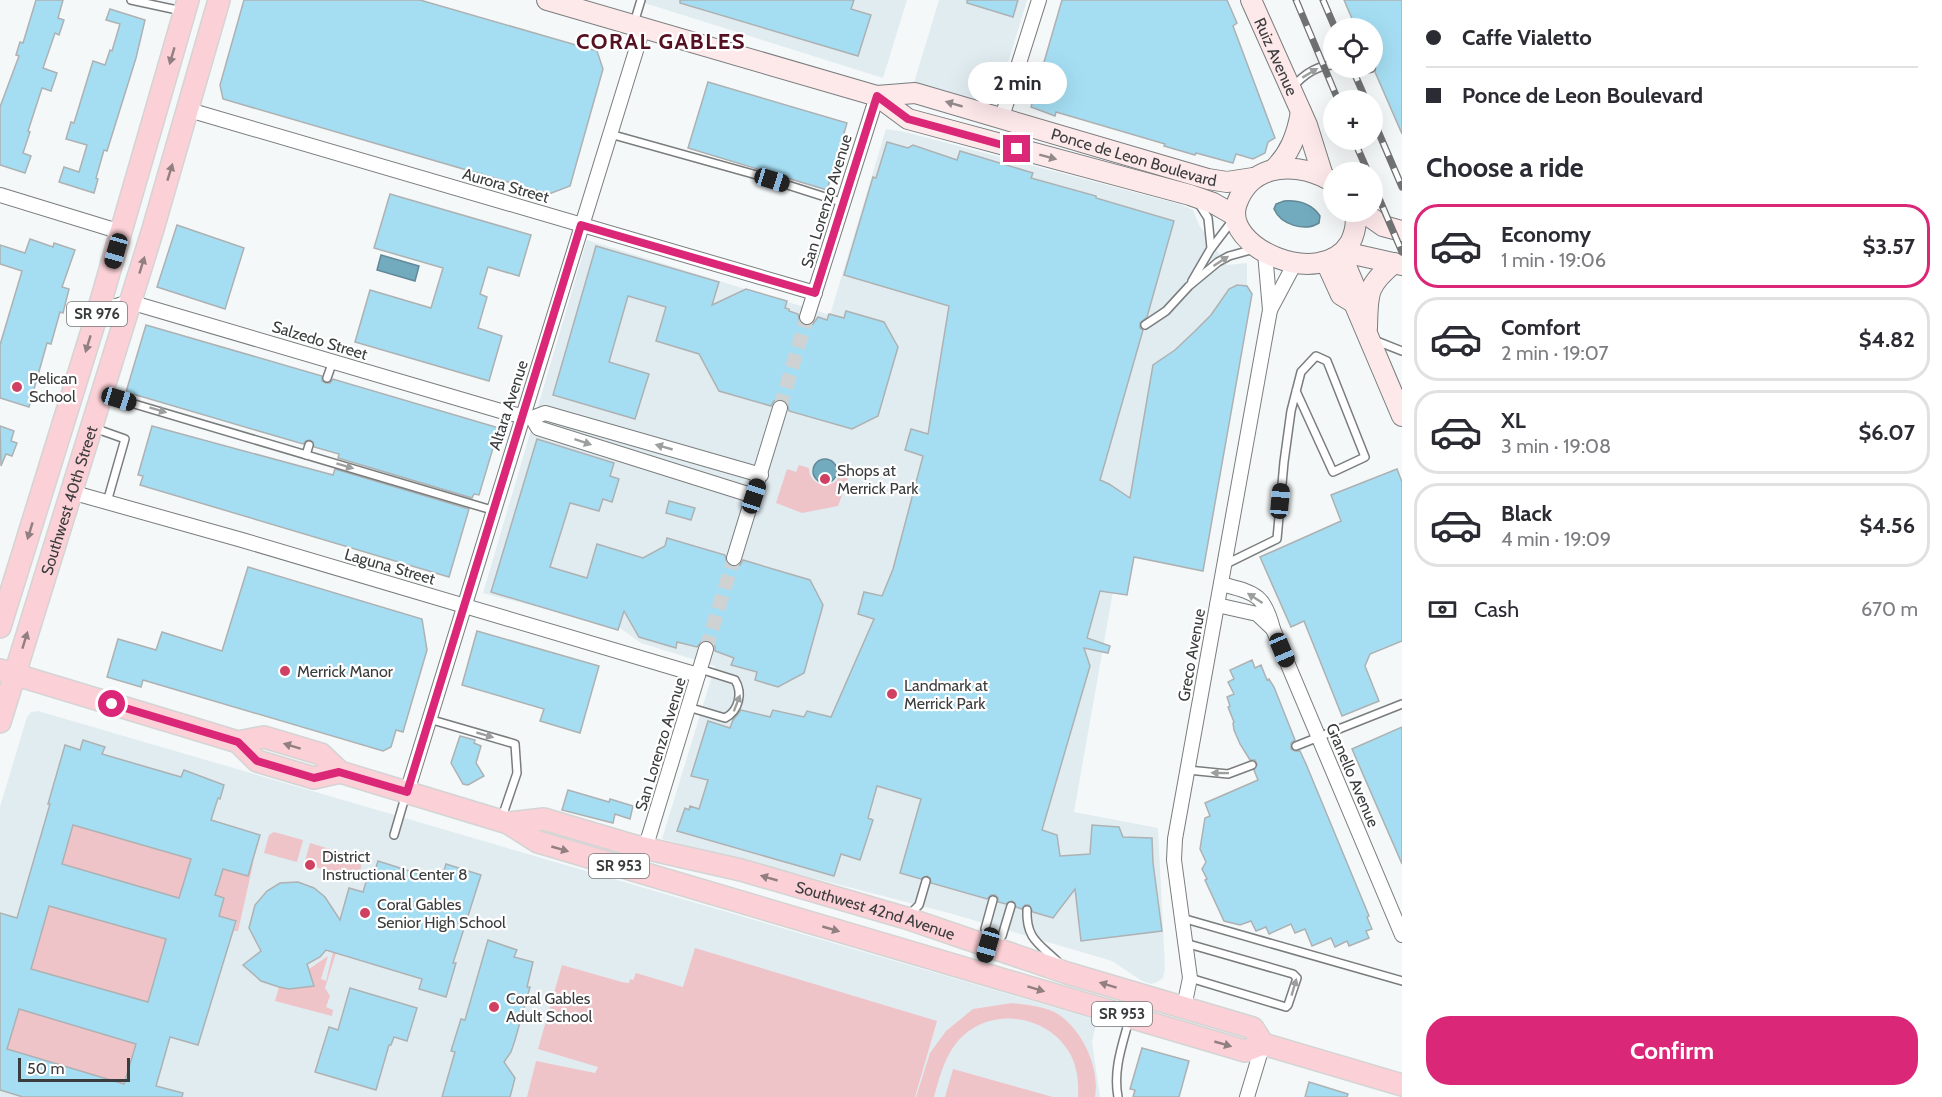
<!DOCTYPE html>
<html lang="en">
<head>
<meta charset="utf-8">
<style>
	body { margin:0; font-family:Cabin,sans-serif; background:#f7f7f7; color:#2b2b33; height:100vh; display:flex; flex-direction:column; font-size:22px; white-space:nowrap }
	* { box-sizing:border-box; margin:0 }
	p { font-size:20px; color:#7c7c81 }
	.icon { flex:none; width:33px; height:33px; fill:none; stroke:currentColor; stroke-width:2; stroke-linecap:round; stroke-linejoin:round }
	.map { position:relative; flex:1; overflow:hidden }
	.sheet { display:flex; flex-direction:column; background:#fff; width:540px }
	.sheet>* { flex:none }
	.guide { display:grid; align-content:center; height:132px; padding:0 24px; background:#fff }
	.controls { position:absolute; left:1323px; top:18px; display:grid; gap:12px }
	.controls a { display:grid; place-items:center; width:60px; height:60px; border-radius:50%; background:#fff; box-shadow:0 6px 24px #0002; font-size:30px }
	.scale { position:absolute; left:18px; bottom:15px; width:112px; box-sizing:border-box; padding-left:6px; border:3px solid #3b3c3d; border-top:0; font-size:16px; line-height:21px; white-space:nowrap; color:#3b3c3d; -webkit-text-stroke:4px #fff; paint-order:stroke }
	.end { position:absolute; width:27px; height:27px; margin:-14px; border:8px solid #db2777; background:#fff; box-shadow:0 0 0 3px #fff }
	.from { border-radius:50% }
	.bubble { position:absolute; height:42px; border-radius:21px; background:#fff; box-shadow:0 6px 24px #0002; font-size:20px; font-weight:700; line-height:42px; text-align:center }
	.car { position:absolute; width:18px; height:36px; margin:-18px -9px; border-radius:8px; box-shadow:0 0 4px 2px #0007; background:linear-gradient(#222 24%,#8ab4d8 0 40%,#222 0 76%,#8ab4d8 0 86%,#222 0) }
	.guide b { display:flex; align-items:center; gap:21px; height:57px; font-size:22px }
	.guide b+b { border-top:2px solid #e1e1e2 }
	.guide i { width:15px; height:15px; background:#2b2b33 }
	ul { padding:0; list-style:none }
	li { display:flex; align-items:center; gap:18px; height:84px; margin:0 12px 9px; padding:0 12px; border:3px solid #e1e1e2; border-radius:24px }
	li div { flex:1 }
	li b { display:block; font-size:22px }
	li em { font-style:normal; font-weight:700 }
	li.active { border-color:#db2777 }
	li>.icon { width:54px; height:54px; stroke-width:1.5 }
	h2 { padding:0 24px; font-size:27px; line-height:72px }
	.pay { display:flex; align-items:center; gap:15px; height:66px; padding:0 24px; font-size:22px }
	.pay p { margin-inline-start:auto }
	.action { display:flex; gap:12px; margin-top:auto; padding:12px 24px }
	.action a { flex:1; height:69px; border-radius:24px; background:#db2777; color:#fff; font-size:24px; font-weight:700; line-height:69px; text-align:center }
	main { display:flex; flex:1; min-height:0 }
	.map>svg:first-child { display:block }
</style>
</head>
<body>
<main>
<div class="map">
<svg width="1402" height="1097" viewBox="0 0 1402 1097">
	<rect width="100%" height="100%" fill="#f4f8f9"/>
	<g fill="#e1ecf1">
		<polygon points="635,0 907,0 883,78"/>
		<polygon points="939,0 1027,0 1001,86 984,107 913,86"/>
		<polygon points="886,129 905,132 1179,204 1193,210 1199,225 1227,265 1247,263 1247,286 1237,285 1229,289 1211,315 1194,332 1175,350 1153,365 1074,812 1158,828 1165,969 1163,978 1157,982 1151,984 1142,981 1112,961 949,913 662,839 715,666 641,643 620,628 483,593 587,240 830,315"/>
		<polygon points="38,711 1097,1020 1092,1042 1100,1097 0,1097 0,807 27,717 31,712"/>
	</g>
	<g fill="#eec4c8">
		<path d="M799,465L809,468C808,489 841,491 840,470L849,476L838,506L802,513L776,503L787,469L796,472Z"/>
		<polygon points="73,825 191,859 179,898 62,864"/>
		<polygon points="274,832 303,840 297,862 264,853 269,835"/>
		<polygon points="310,843 363,859 358,879 304,864"/>
		<polygon points="254,860 238,931 234,931 237,922 219,916 215,895 223,869 248,876"/>
		<polygon points="49,906 166,939 148,1002 31,969"/>
		<polygon points="695,948 937,1021 915,1097 527,1097 536,1061 595,1073 598,1067 538,1049 562,965 622,982 629,983 630,979 633,980 636,973 683,987"/>
		<polygon points="333,952 336,953 325,988 330,996 326,1007 333,1010 332,1016 275,1001 279,987 289,989 314,986 309,969 328,956 321,979 326,981"/>
		<path d="M1012,1003C1027,1005 1045,1006 1058,1014C1083,1031 1100,1068 1095,1097H1078C1079,1082 1077,1065 1069,1052C1048,1016 995,1007 964,1035C946,1051 940,1075 934,1097H916L930,1053L946,1031L973,1009Z"/>
		<polygon points="19,1009 136,1044 124,1084 7,1049"/>
		<polygon points="953,1069 1053,1097 945,1097"/>
	</g>
	<g fill="#72aabe" stroke="#628997" stroke-width="1.5">
		<path d="M1284,201C1298,200 1312,204 1320,216L1319,223C1305,232 1281,225 1274,209L1276,204Z"/>
		<polygon points="381,255 419,266 415,281 377,270"/>
		<circle cx="825" cy="471" r="12"/>
	</g>
	<g fill="#a5def3" stroke="#aeb1b2" stroke-width="1.5" fill-rule="evenodd">
		<polygon points="36,0 63,0 58,18 64,20 59,35 55,33 43,68 57,73 51,91 42,88 28,131 30,132 23,153 31,156 25,173 0,165 0,107 19,56 16,55 20,42 23,43"/>
		<polygon points="244,0 420,0 597,51 603,69 570,186 549,194 223,99 220,85"/>
		<polygon points="680,0 854,0 851,9 871,15 858,56 680,3"/>
		<polygon points="967,0 1018,0 1013,17 967,3"/>
		<polygon points="1062,0 1227,0 1237,23 1233,26 1275,138 1268,142 1265,153 1253,159 1236,154 1233,163 1196,153 1195,155 1164,146 1165,144 1056,112 1055,116 1031,107"/>
		<polygon points="1344,0 1402,0 1402,134 1375,72 1376,66 1372,63 1372,28 1356,28"/>
		<polygon points="110,9 145,20 136,58 107,151 104,150 96,178 98,179 94,193 59,182 64,167 79,172 87,145 66,139 71,122 74,123 93,61 105,65 110,50 112,51 120,24 106,20"/>
		<polygon points="708,82 847,123 827,190 688,148"/>
		<polygon points="887,142 908,148 913,145 957,160 960,151 1033,173 1031,178 1096,196 1096,198 1174,221 1147,317 1140,323 1140,328 1143,330 1100,480 1109,484 1130,498 1153,365 1175,350 1194,332 1211,315 1229,289 1237,285 1247,286 1252,294 1203,571 1134,557 1127,595 1100,591 1087,638 1110,646 1108,653 1084,648 1090,666 1042,830 1057,835 1060,856 1090,854 1092,825 1119,827 1123,837 1152,838 1153,863 1162,931 1081,941 1075,889 1053,918 1033,912 1029,905 1025,905 1022,909 1016,907 1015,903 1012,901 1006,904 998,902 998,898 995,895 991,895 987,899 931,883 930,878 927,876 921,879 900,873 921,799 877,786 868,818 873,820 860,860 841,854 834,876 677,831 685,808 689,810 690,806 699,809 708,780 691,776 708,721 730,728 733,720 741,710 770,717 773,710 804,717 807,711 831,717 874,619 858,614 864,592 882,596 893,569 923,456 905,450 911,429 928,434 949,306 844,275 873,177 876,178"/>
		<polygon points="390,194 531,235 519,276 488,267 480,294 487,297 478,328 502,336 489,381 355,342 370,290 431,308 443,268 374,248"/>
		<polygon points="177,225 244,248 225,309 157,287"/>
		<polygon points="30,239 53,247 54,243 75,250 62,287 69,289 63,313 60,312 51,344 47,343 29,407 0,398 0,345 22,271 0,264 0,245 25,253"/>
		<polygon points="596,246 719,282 712,305 746,289 787,301 785,308 789,309 789,311 798,314 800,323 805,326 813,324 818,317 827,320 829,314 844,318 846,311 884,322 898,347 878,416 852,429 789,411 787,402 782,399 774,401 771,406 719,391 699,354 656,341 666,307 628,296 609,362 649,374 635,419 553,395"/>
		<polygon points="146,325 322,376 322,381 326,383 330,383 333,379 499,428 479,495 474,494 472,498 338,458 339,454 314,447 313,442 310,440 306,441 303,444 126,392"/>
		<polygon points="0,426 14,431 11,441 17,443 12,456 6,454 1,466"/>
		<polygon points="152,426 333,475 335,469 469,509 449,577 140,485 143,476 138,475"/>
		<polygon points="537,439 614,463 610,476 619,479 612,502 603,499 599,511 570,503 550,567 587,578 597,544 643,558 665,546 667,538 725,555 727,564 732,567 740,565 743,560 810,580 823,605 804,673 778,687 755,680 757,672 731,665 734,658 715,651 715,646 709,641 703,640 697,647 677,642 676,648 639,637 624,611 618,630 491,592"/>
		<polygon points="1397,469 1402,482 1402,641 1370,654 1365,666 1379,701 1342,716 1304,621 1291,627 1260,557 1341,521 1331,495"/>
		<polygon points="669,501 695,508 691,520 666,513"/>
		<polygon points="248,567 422,619 427,650 403,732 396,730 391,747 383,751 143,680 141,687 107,677 118,639 156,650 162,632 222,651"/>
		<polygon points="477,631 599,666 580,733 540,721 544,709 462,685"/>
		<polygon points="1252,660 1255,668 1261,665 1267,680 1269,679 1274,687 1295,740 1291,743 1291,749 1295,751 1300,751 1306,764 1369,916 1367,917 1372,929 1366,931 1369,938 1349,946 1347,941 1335,947 1331,938 1312,946 1305,929 1295,933 1291,924 1269,934 1266,927 1256,931 1251,921 1240,925 1224,921 1205,880 1207,879 1202,869 1206,862 1200,849 1205,818 1210,816 1205,803 1258,780 1254,770 1257,764 1255,760 1250,760 1240,744 1234,730 1233,723 1234,722 1228,707 1230,706 1227,697 1234,694 1228,682 1234,679 1230,670"/>
		<polygon points="1402,727 1402,864 1352,749"/>
		<polygon points="460,736 475,740 474,743 481,746 476,763 484,776 468,785 463,784 451,763"/>
		<path d="M83,740L105,747L102,754L181,777L184,770L224,785L220,799L218,798L211,820L260,835L248,876L223,869L215,895L224,898L219,916L236,921L198,1045L170,1037L156,1086L183,1093L182,1097H23L0,1090V913L17,918L50,804H48L65,745L80,750ZM73,825L191,859L179,898L62,864ZM49,906L166,939L148,1002L31,969ZM19,1009L136,1044L124,1084L7,1049Z"/>
		<polygon points="568,790 609,802 610,799 633,806 630,819 615,814 613,823 562,810"/>
		<polygon points="378,861 441,881 446,864 481,875 453,963 456,963 446,997 419,989 422,979 326,950 320,957 307,964 314,986 289,989 279,987 261,981 243,965 261,951 249,928 255,905 267,891 280,883 298,882 314,888 325,897 340,920 349,888 363,892 368,875 373,877"/>
		<polygon points="488,940 517,950 514,957 533,962 527,987 530,987 515,1040 511,1052 504,1062 515,1078 510,1097 442,1097 455,1052 451,1051 461,1019 465,1020"/>
		<polygon points="350,988 417,1008 407,1041 394,1037 391,1045 389,1045 376,1090 315,1072 329,1027 338,1030"/>
		<polygon points="1142,1048 1189,1061 1179,1097 1133,1097 1135,1090 1130,1089"/>
		<polygon points="1309,1082 1348,1094 1347,1097 1305,1097"/>
	</g>
	<g fill="none" stroke-linecap="round" stroke-linejoin="round">
		<g stroke="#cfd2d3" stroke-width="14" stroke-dasharray="14 7" stroke-linecap="butt">
			<polyline points="780,408 807,317"/>
			<polyline points="706,649 734,558"/>
		</g>
		<g stroke="#7a7d7e" stroke-width="10">
			<g id="lane">
				<polyline points="131,0 182,11"/>
				<polyline points="634,23 641,0"/>
				<polyline points="1348,68 1362,70 1371,68"/>
				<path d="M1292,88C1303,75 1317,65 1334,65"/>
				<polyline points="610,134 753,174 844,203"/>
				<polyline points="1199,204 1208,218 1211,248"/>
				<polyline points="1192,281 1210,250 1232,221"/>
				<polyline points="1145,325 1166,311 1189,286 1218,262 1229,256 1254,249"/>
				<polyline points="1374,340 1402,351"/>
				<polyline points="327,378 333,361"/>
				<polyline points="104,395 492,510"/>
				<polyline points="94,428 125,439 107,502"/>
				<polyline points="306,455 309,445"/>
				<polyline points="1224,565 1277,539 1284,462 1291,411 1301,372 1316,356 1327,361 1365,457 1333,472 1296,391"/>
				<path d="M688,707L725,718C739,711 743,693 735,680L700,669"/>
				<polyline points="429,719 515,744 517,773 502,817"/>
				<polyline points="1296,746 1402,704"/>
				<polyline points="1188,770 1228,774 1252,765"/>
				<polyline points="394,835 406,794"/>
				<polyline points="993,900 985,929 988,945 1002,936 1011,906"/>
				<path d="M1027,910C1026,940 1040,944 1058,962"/>
				<polyline points="909,915 919,905 926,881"/>
				<polyline points="1182,918 1402,981"/>
				<polyline points="1185,943 1293,974 1297,978 1288,1005 1286,1007 1190,978"/>
				<path d="M1118,1097C1113,1070 1122,1046 1129,1020"/>
			</g>
		</g>
		<g stroke="#7a7d7e" stroke-width="16">
			<g id="street">
				<polyline points="189,110 815,293"/>
				<polyline points="1002,117 1039,0"/>
				<polyline points="0,195 121,232"/>
				<polyline points="1270,310 1295,263"/>
				<polyline points="98,311 130,302 504,412 532,418 545,413 761,475"/>
				<polyline points="807,317 877,96"/>
				<polyline points="532,418 538,428 754,496"/>
				<polyline points="71,492 242,540 698,675"/>
				<polyline points="734,558 780,408"/>
				<path d="M1221,584C1254,593 1264,593 1273,629L1402,935"/>
				<polyline points="1217,605 1257,614 1273,629"/>
				<polyline points="407,792 643,28"/>
				<polyline points="645,849 706,649"/>
				<polyline points="1184,1007 1190,978 1174,860 1175,839 1270,310 1265,253"/>
				<polyline points="1247,1097 1263,1044"/>
			</g>
		</g>
		<g stroke="#7a7d7e" stroke-width="22">
			<g id="secondary">
				<path id="s1" d="M547,0L877,96L915,93L1208,179L1227,182L1253,178"/>
				<path id="s2" d="M1251,0L1307,125L1323,176"/>
				<polyline points="877,96 908,119 1190,195 1213,203 1234,215"/>
				<path d="M1273,170C1290,154 1297,135 1301,112"/>
				<path d="M1334,183C1301,161 1252,161 1237,203C1220,247 1321,291 1350,243C1355,233 1357,222 1355,212"/>
				<polyline points="1363,212 1383,226 1402,231"/>
				<polyline points="1344,252 1402,265"/>
				<polyline points="1341,254 1354,285 1354,303 1402,416"/>
				<polyline points="1326,262 1341,295 1354,303"/>
				<path d="M1367,328C1368,294 1366,286 1394,263"/>
			</g>
		</g>
		<g stroke="#d4d4d4" stroke-width="24">
			<g id="primary">
				<polyline points="0,627 98,311 188,0"/>
				<polyline points="0,670 238,742 264,737 321,754 340,772 508,823 538,842 1245,1051 1263,1044 1402,1085"/>
				<path id="s3" d="M0,722L153,229L219,0"/>
				<polyline points="238,742 257,761 314,778 340,772"/>
				<path id="s4" d="M508,823L544,819L635,846L741,870L906,918L1067,973L1253,1028L1263,1044"/>
			</g>
		</g>
		<use href="#lane" stroke="#fff" stroke-width="7"/>
		<use href="#street" stroke="#fff" stroke-width="14"/>
		<use href="#secondary" stroke="#fde8ea" stroke-width="20"/>
		<use href="#primary" stroke="#fbd0d6" stroke-width="21"/>
		<g stroke="#717273" stroke-width="7">
			<g id="rail">
				<polyline points="1296,0 1338,100"/>
				<polyline points="1323,0 1335,28"/>
				<polyline points="1352,68 1366,100"/>
				<polyline points="1372,117 1402,187"/>
				<polyline points="1354,140 1368,172"/>
				<polyline points="1372,182 1402,252"/>
			</g>
		</g>
		<use href="#rail" stroke="#fff" stroke-width="4.5" stroke-dasharray="14" stroke-linecap="butt"/>
	</g>
	<defs><path id="oneway-solid" d="M-6-.8H1V-3.2L6.5 0L1 3.2V.8H-6Z" transform="scale(1.5)"/></defs>
	<g fill="#917f82">
		<use href="#oneway-solid" transform="translate(172 56) rotate(106)"/>
		<use href="#oneway-solid" transform="translate(170 172) rotate(-73)"/>
		<use href="#oneway-solid" transform="translate(142 265) rotate(-73)"/>
		<use href="#oneway-solid" transform="translate(88 344) rotate(107)"/>
		<use href="#oneway-solid" transform="translate(30 531) rotate(107)"/>
		<use href="#oneway-solid" transform="translate(25 640) rotate(-73)"/>
		<use href="#oneway-solid" transform="translate(292 746) rotate(-163)"/>
		<use href="#oneway-solid" transform="translate(560 849) rotate(16)"/>
		<use href="#oneway-solid" transform="translate(769 878) rotate(-164)"/>
		<use href="#oneway-solid" transform="translate(831 929) rotate(16)"/>
		<use href="#oneway-solid" transform="translate(1108 985) rotate(-163)"/>
		<use href="#oneway-solid" transform="translate(1036 989) rotate(17)"/>
		<use href="#oneway-solid" transform="translate(1223 1044) rotate(16)"/>
	</g>
	<g fill="#9d9e9e">
		<use href="#oneway-solid" transform="translate(1310 73) rotate(-31)"/>
		<use href="#oneway-solid" transform="translate(1221 261) rotate(-33)"/>
		<use href="#oneway-solid" transform="translate(158 410) rotate(17)"/>
		<use href="#oneway-solid" transform="translate(583 442) rotate(18)"/>
		<use href="#oneway-solid" transform="translate(664 447) rotate(-164)"/>
		<use href="#oneway-solid" transform="translate(345 466) rotate(17)"/>
		<use href="#oneway-solid" transform="translate(1255 598) rotate(-147)"/>
		<use href="#oneway-solid" transform="translate(737 703) rotate(-69)"/>
		<use href="#oneway-solid" transform="translate(485 735) rotate(16)"/>
		<use href="#oneway-solid" transform="translate(1220 773) rotate(-179)"/>
		<use href="#oneway-solid" transform="translate(1294 987) rotate(-74)"/>
	</g>
	<g fill="#92898b">
		<use href="#oneway-solid" transform="translate(954 104) rotate(-164)"/>
		<use href="#oneway-solid" transform="translate(1048 157) rotate(15)"/>
	</g>
	<g fill="none" stroke-linecap="round" stroke-linejoin="round">
		<polyline stroke="#db2777" stroke-width="8" points="112,704 238,742 257,761 314,778 339,772 407,792 581,225 815,293 877,96 908,119 1017,149"/>
	</g>
	<g fill="#d04062" stroke="#fff" stroke-width="2">
		<circle cx="17" cy="387" r="6"/>
		<circle cx="825" cy="479" r="6"/>
		<circle cx="285" cy="671" r="6"/>
		<circle cx="892" cy="694" r="6"/>
		<circle cx="310" cy="865" r="6"/>
		<circle cx="365" cy="913" r="6"/>
		<circle cx="494" cy="1007" r="6"/>
	</g>
	<g text-anchor="middle" stroke-width="4.5" stroke-linejoin="round" paint-order="stroke">
		<g fill="#fff" stroke="#767677" stroke-width="1.5">
			<rect x="67" y="302" width="60" height="24" rx="4.5"/>
			<rect x="589" y="854" width="60" height="24" rx="4.5"/>
			<rect x="1092" y="1002" width="60" height="24" rx="4.5"/>
		</g>
		<g font-size="15" font-weight="bold" fill="#3b3c3d">
			<text x="97" y="319">SR 976</text>
			<text x="619" y="871">SR 953</text>
			<text x="1122" y="1019">SR 953</text>
		</g>
		<g font-size="16" fill="#3b3c3d" stroke="#fff">
			<text dy="6" stroke="none"><textPath href="#s2" startOffset="62">Ruiz Avenue</textPath></text>
			<text dy="6" stroke="none"><textPath href="#s1" startOffset="610">Ponce de Leon Boulevard</textPath></text>
			<text transform="translate(506 185) rotate(16)" y="6">Aurora Street</text>
			<text transform="translate(826 201) rotate(-73)" y="6">San Lorenzo Avenue</text>
			<text transform="translate(320 340) rotate(17)" y="6">Salzedo Street</text>
			<text transform="translate(508 405) rotate(-72)" y="6">Altara Avenue</text>
			<text dy="6" stroke="none"><textPath href="#s3" startOffset="232">Southwest 40th Street</textPath></text>
			<text transform="translate(390 566) rotate(16)" y="6">Laguna Street</text>
			<text transform="translate(1191 655) rotate(-80)" y="6">Greco Avenue</text>
			<text transform="translate(660 744) rotate(-73)" y="6">San Lorenzo Avenue</text>
			<text transform="translate(1353 775) rotate(67)" y="6">Granello Avenue</text>
			<text dy="6" stroke="none"><textPath href="#s4" startOffset="380">Southwest 42nd Avenue</textPath></text>
		</g>
		<g font-size="16" fill="#3b3c3d" stroke="#fff" text-anchor="start">
			<text x="29" y="384">Pelican<tspan x="29" dy="18">School</tspan></text>
			<text x="837" y="476">Shops at<tspan x="837" dy="18">Merrick Park</tspan></text>
			<text x="297" y="677">Merrick Manor</text>
			<text x="904" y="691">Landmark at<tspan x="904" dy="18">Merrick Park</tspan></text>
			<text x="322" y="862">District<tspan x="322" dy="18">Instructional Center 8</tspan></text>
			<text x="377" y="910">Coral Gables<tspan x="377" dy="18">Senior High School</tspan></text>
			<text x="506" y="1004">Coral Gables<tspan x="506" dy="18">Adult School</tspan></text>
		</g>
		<g font-size="22" font-weight="bold" letter-spacing="1.5" fill="#551022" stroke="#fff">
			<text x="661" y="49">CORAL GABLES</text>
		</g>
	</g>
</svg>
<div class="controls">
<a><svg class="icon" aria-label="locate" viewBox="0 0 24 24"><circle cx="12" cy="12" r="6"/><path d="M12 2v4M12 18v4M2 12h4M18 12h4"/></svg></a>
<a>+</a>
<a>−</a>
</div>
<div class="scale">50 m</div>
<i class="end from" style="left:112px;top:704px"></i>
<i class="end" style="left:1017px;top:149px"></i>
<div class="bubble" style="left:968px;top:62px;width:99px">2 min</div>
<i class="car" style="left:772px;top:180px;rotate:107deg"></i>
<i class="car" style="left:116px;top:251px;rotate:196deg"></i>
<i class="car" style="left:119px;top:399px;rotate:107deg"></i>
<i class="car" style="left:754px;top:496px;rotate:18deg"></i>
<i class="car" style="left:1280px;top:501px;rotate:5deg"></i>
<i class="car" style="left:1282px;top:650px;rotate:157deg"></i>
<i class="car" style="left:988px;top:945px;rotate:196deg"></i>
</div>
<section class="sheet">
<div class="guide">
<b><i class="from"></i>Caffe Vialetto</b>
<b><i></i>Ponce de Leon Boulevard</b>
</div>
<h2>Choose a ride</h2>
<ul>
<li class="active"><svg class="icon" aria-label="car" viewBox="0 0 24 24"><path d="M5 17H2v-5l4-1 3-4h7l3 4 3 1v5h-3M9 17h6M6 11h13"/><circle cx="7" cy="17" r="2"/><circle cx="17" cy="17" r="2"/></svg><div><b>Economy</b><p>1 min · 19:06</p></div><em>$3.57</em></li>
<li><svg class="icon" aria-label="car" viewBox="0 0 24 24"><path d="M5 17H2v-5l4-1 3-4h7l3 4 3 1v5h-3M9 17h6M6 11h13"/><circle cx="7" cy="17" r="2"/><circle cx="17" cy="17" r="2"/></svg><div><b>Comfort</b><p>2 min · 19:07</p></div><em>$4.82</em></li>
<li><svg class="icon" aria-label="car" viewBox="0 0 24 24"><path d="M5 17H2v-5l4-1 3-4h7l3 4 3 1v5h-3M9 17h6M6 11h13"/><circle cx="7" cy="17" r="2"/><circle cx="17" cy="17" r="2"/></svg><div><b>XL</b><p>3 min · 19:08</p></div><em>$6.07</em></li>
<li><svg class="icon" aria-label="car" viewBox="0 0 24 24"><path d="M5 17H2v-5l4-1 3-4h7l3 4 3 1v5h-3M9 17h6M6 11h13"/><circle cx="7" cy="17" r="2"/><circle cx="17" cy="17" r="2"/></svg><div><b>Black</b><p>4 min · 19:09</p></div><em>$4.56</em></li>
</ul>
<div class="pay"><svg class="icon" aria-label="cash" viewBox="0 0 24 24"><path d="M3 7h18v10H3z"/><circle cx="12" cy="12" r="2"/></svg>Cash<p>670 m</p></div>
<div class="action"><a>Confirm</a></div>
</section>
</main>
</body>
</html>
